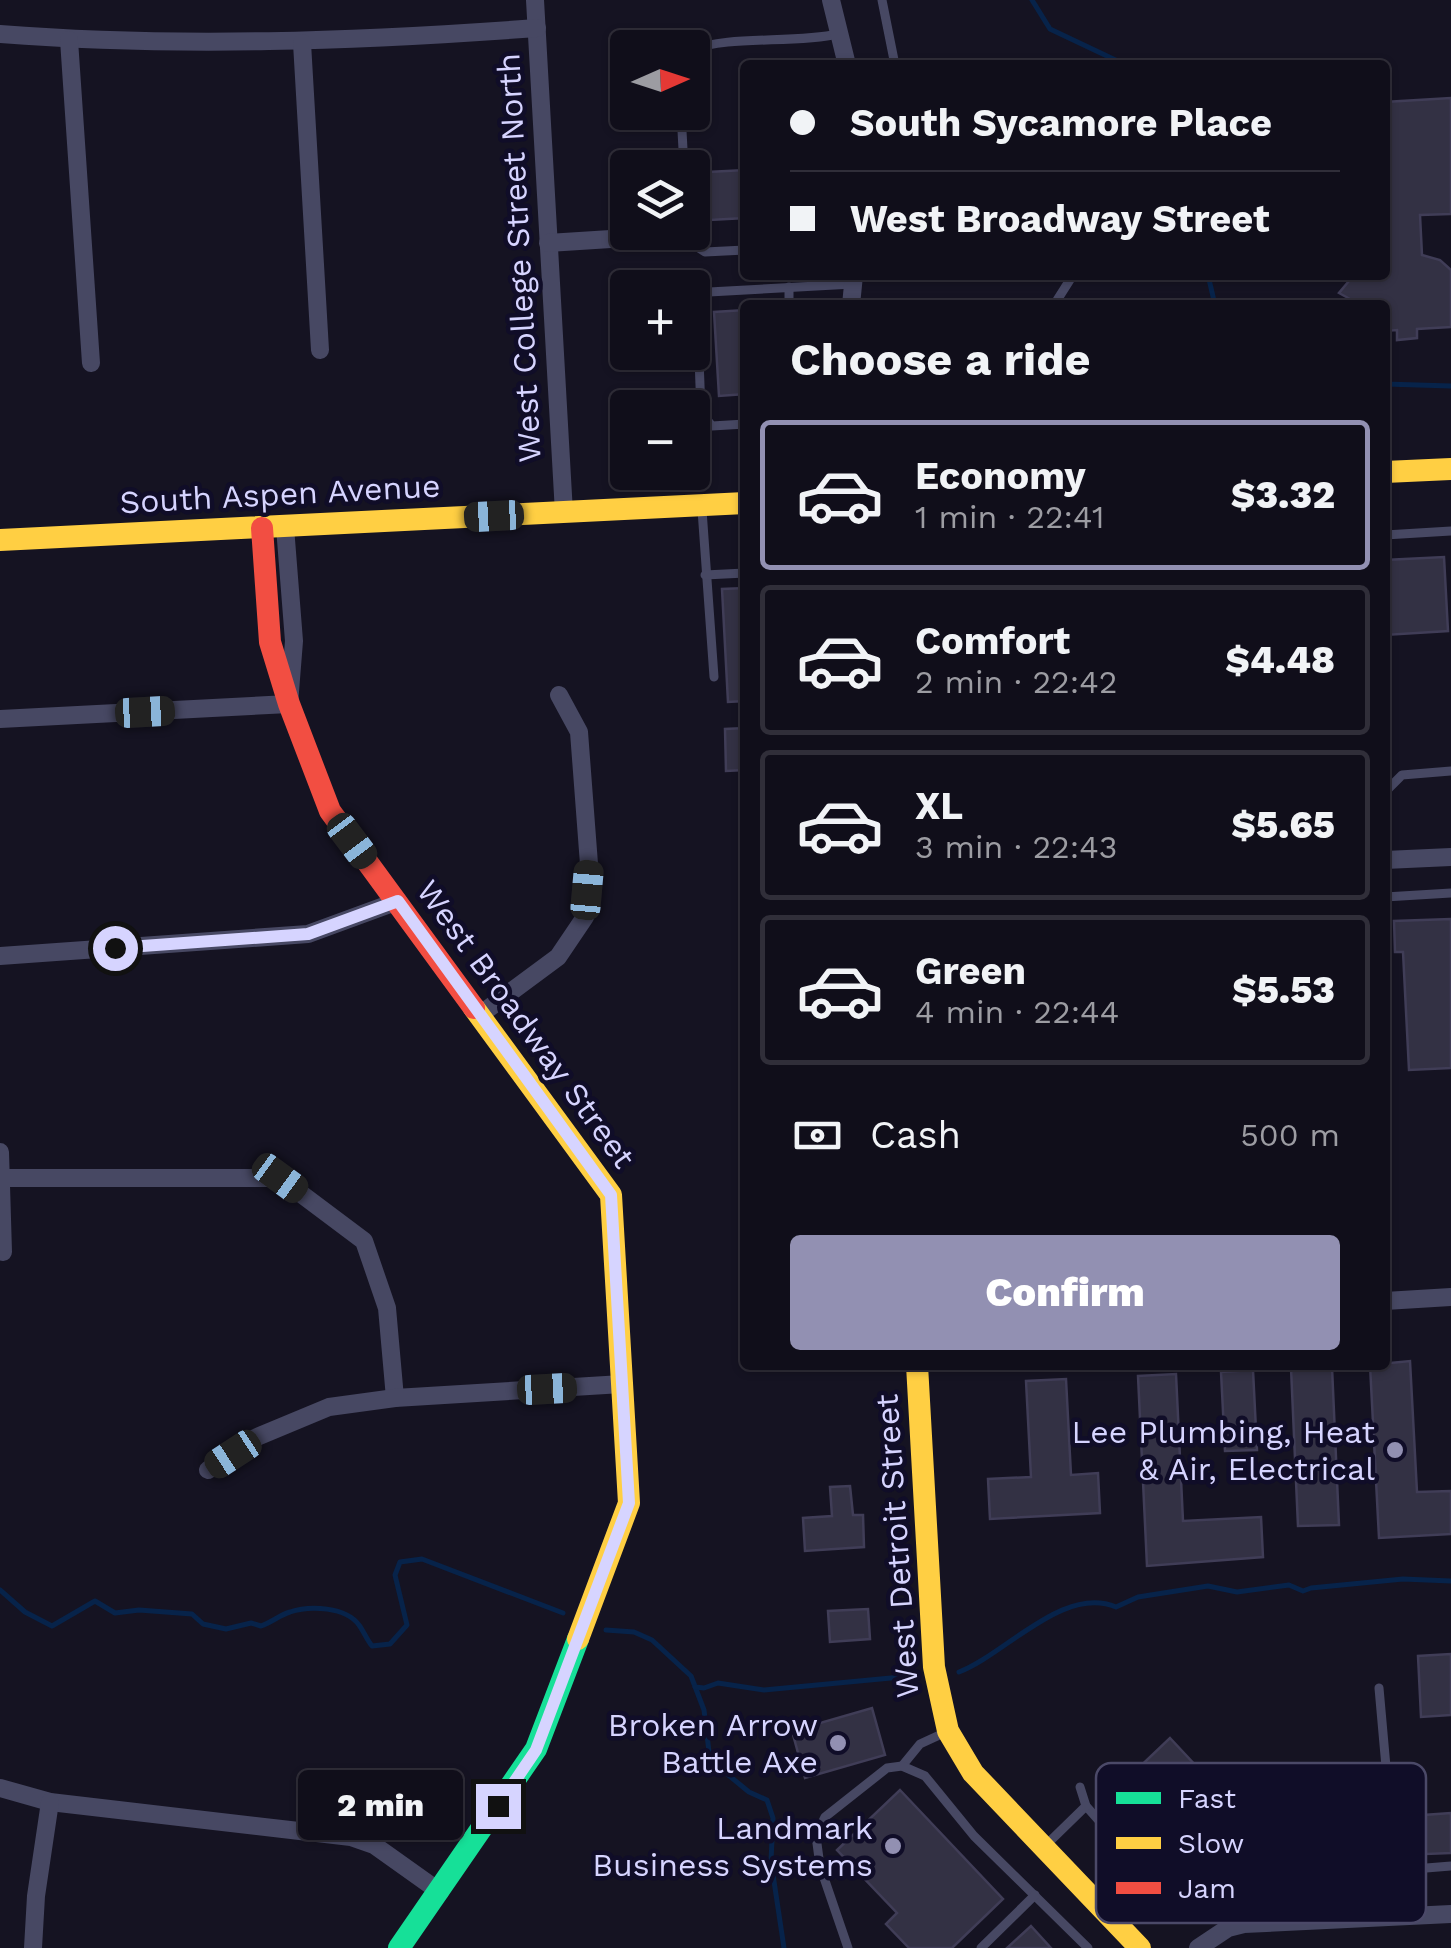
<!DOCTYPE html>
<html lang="en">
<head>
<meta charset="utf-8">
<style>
	body { margin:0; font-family:"Work Sans",sans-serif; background:#1e1c27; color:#f1f3f6; height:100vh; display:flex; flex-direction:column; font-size:38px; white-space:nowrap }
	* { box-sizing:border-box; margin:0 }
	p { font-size:32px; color:#9c9ca2 }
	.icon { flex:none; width:55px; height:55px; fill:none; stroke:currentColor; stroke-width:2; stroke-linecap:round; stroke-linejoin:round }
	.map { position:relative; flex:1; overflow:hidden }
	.panel { position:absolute; left:740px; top:300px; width:650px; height:1070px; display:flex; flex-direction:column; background:#100e1a; border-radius:10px; box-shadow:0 2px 8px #0004,0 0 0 2px #302e39 }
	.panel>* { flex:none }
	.hud { position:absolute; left:740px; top:60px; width:650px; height:220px; border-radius:10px; box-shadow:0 2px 8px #0004,0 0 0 2px #302e39; display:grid; align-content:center; height:220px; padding:0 50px; background:#100e1a }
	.needle { width:65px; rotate:87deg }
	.fabs { position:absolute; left:610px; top:30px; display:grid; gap:20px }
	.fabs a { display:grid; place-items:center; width:100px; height:100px; border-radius:10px; background:#100e1a; box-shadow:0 2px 8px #0004,0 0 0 2px #302e39; font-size:50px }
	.end { position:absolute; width:45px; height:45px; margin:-22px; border:12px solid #d6d4ff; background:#111; box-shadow:0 0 0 5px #111 }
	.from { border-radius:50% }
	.bubble { position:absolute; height:70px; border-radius:10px; background:#100e1a; box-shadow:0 2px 8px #0004,0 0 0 2px #302e39; font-size:32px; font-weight:800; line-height:70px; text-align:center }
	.car { position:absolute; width:30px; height:60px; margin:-30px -15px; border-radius:12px; box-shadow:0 0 8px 2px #0007; background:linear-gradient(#222 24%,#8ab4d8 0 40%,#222 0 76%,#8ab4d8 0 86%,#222 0) }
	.hud b { display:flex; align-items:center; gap:35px; height:95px; font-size:38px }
	.hud b+b { border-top:2px solid #302e39 }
	.hud i { width:25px; height:25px; background:#f1f3f6 }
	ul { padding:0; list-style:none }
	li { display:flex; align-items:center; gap:30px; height:150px; margin:0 20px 15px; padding:0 30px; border:5px solid #302e39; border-radius:10px }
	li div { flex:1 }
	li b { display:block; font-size:38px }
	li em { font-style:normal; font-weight:800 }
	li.on { border-color:#9290b2 }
	li>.icon { width:90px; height:90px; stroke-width:1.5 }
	h2 { padding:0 50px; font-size:45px; line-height:120px }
	.pay { display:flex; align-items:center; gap:25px; height:110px; padding:0 50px; font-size:38px }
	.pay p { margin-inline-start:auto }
	.action { display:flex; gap:20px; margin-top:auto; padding:20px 50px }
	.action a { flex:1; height:115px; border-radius:10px; background:#9290b2; color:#fff; font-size:40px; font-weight:800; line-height:115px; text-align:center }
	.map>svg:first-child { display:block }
</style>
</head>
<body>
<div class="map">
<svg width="1451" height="1948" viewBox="0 0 1451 1948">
	<rect width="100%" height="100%" fill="#151322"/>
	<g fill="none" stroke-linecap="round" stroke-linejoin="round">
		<g stroke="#07234a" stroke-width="5">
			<polyline points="1032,0 1050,29 1126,65"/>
			<polyline points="1208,275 1215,305"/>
			<polyline points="1385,384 1451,386"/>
			<path d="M0,1590L25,1612L52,1626L95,1601L115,1613L139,1610L192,1614L203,1624L226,1629L251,1623L261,1626C272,1622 280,1615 290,1612C310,1605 346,1607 359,1625C364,1632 367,1640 372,1646L390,1644L407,1625L395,1575L400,1562L422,1559L563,1613"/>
			<polyline points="606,1630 634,1632 652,1640 691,1676 704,1710 710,1760 749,1792 767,1800 773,1818 771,1861 784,1948"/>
			<path d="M959,1672C1006,1654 1063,1585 1116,1607L1138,1597L1208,1586L1237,1592L1289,1585L1303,1591L1311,1588L1403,1579L1451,1581"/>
			<polyline points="695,1687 704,1688 718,1683 764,1690 912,1676"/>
		</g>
	</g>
	<g fill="#333144" stroke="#403d57" stroke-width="2.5">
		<polygon points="1451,98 1451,214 1420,215 1422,255 1440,260 1451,270 1451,327 1417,329 1417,338 1397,340 1397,330 1385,331 1385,305 1361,305 1339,293 1354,275 1385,275 1385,102"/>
		<polygon points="745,170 745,218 710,220 708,172"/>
		<polygon points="745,310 745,394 719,396 714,312"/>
		<polygon points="1444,557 1448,631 1385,635 1385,560"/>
		<polygon points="745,588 745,701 728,702 722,589"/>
		<polygon points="745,728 745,770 726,771 725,729"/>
		<polygon points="1451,919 1451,1068 1409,1070 1403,952 1395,952 1394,921"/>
		<polygon points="1410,1361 1417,1492 1451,1491 1451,1534 1379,1538 1370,1365"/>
		<polygon points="1332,1367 1339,1525 1298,1526 1291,1368"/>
		<polygon points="1253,1370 1257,1450 1225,1451 1221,1372"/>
		<polygon points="1176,1374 1183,1521 1261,1517 1263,1557 1147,1566 1138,1376"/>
		<polygon points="1066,1379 1071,1475 1098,1473 1100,1513 990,1519 988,1479 1031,1477 1026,1381"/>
		<polygon points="850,1486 853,1515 863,1515 864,1547 805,1551 803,1518 832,1516 830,1487"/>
		<polygon points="868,1609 870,1639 830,1642 828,1611"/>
		<polygon points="1451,1654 1451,1715 1421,1717 1418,1656"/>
		<polygon points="872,1708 885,1755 805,1778 792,1731"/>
		<polygon points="1170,1738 1199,1769 1204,1765 1214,1777 1195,1795 1217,1818 1207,1828 1210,1831 1176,1864 1110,1795"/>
		<polygon points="900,1790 1003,1899 952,1948 909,1948 886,1924 897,1913 837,1850"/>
		<polygon points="1451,1813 1451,1853 1426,1854 1424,1815"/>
		<polygon points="1031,1926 1051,1948 1007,1948"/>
	</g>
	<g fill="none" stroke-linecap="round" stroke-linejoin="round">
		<g stroke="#474863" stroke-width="9">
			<polyline points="882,0 895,65"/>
			<path d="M692,50C727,35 795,44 838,34"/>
			<polyline points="681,112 684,168"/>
			<polyline points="688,232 688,241 705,252 745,250"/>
			<polyline points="789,287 789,305"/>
			<polyline points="1054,305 1073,275"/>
			<polyline points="745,424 712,426 701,412 697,305 709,292 853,284"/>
			<polyline points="702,510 714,677"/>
			<polyline points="1385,535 1451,531"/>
			<polyline points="705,575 745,573"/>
			<polyline points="1385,804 1388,789 1402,775 1451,771"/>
			<polyline points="1385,897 1451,893"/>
			<polyline points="1385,1041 1386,1049"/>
			<polyline points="1379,1688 1390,1812 1413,1841 1416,1915"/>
			<polyline points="902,1766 920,1744 946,1732"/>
			<path d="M1080,1787L1086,1806L1172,1903C1201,1881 1223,1872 1259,1870"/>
			<polyline points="1246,1822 1258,1840 1261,1923"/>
			<polyline points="1045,1846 1086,1806"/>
			<polyline points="1414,1869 1451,1866"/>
			<polyline points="848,1948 820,1866 816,1836 825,1817 887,1768 902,1766 925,1776 974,1836 1088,1948"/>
			<polyline points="981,1948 1035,1895"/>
		</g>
		<g stroke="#474863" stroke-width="18">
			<polyline points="535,0 564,513"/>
			<polyline points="831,0 847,65"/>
			<path d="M0,34C179,48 358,41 537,28"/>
			<polyline points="69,40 91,363"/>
			<polyline points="302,43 320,350"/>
			<polyline points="548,243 642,237"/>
			<polyline points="851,305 854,275"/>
			<polyline points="0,719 289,704 294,641 285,527"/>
			<polyline points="1385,860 1451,857"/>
			<polyline points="0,956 308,934 398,901"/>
			<polyline points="481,1014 558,957 585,917 589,864 579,732 559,695"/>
			<polyline points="0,1152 3,1252"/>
			<polyline points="1,1178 280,1178 364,1241 387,1308 395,1398"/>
			<polyline points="1385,1301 1451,1297"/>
			<polyline points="208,1470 257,1437 329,1407 395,1398 622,1384"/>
			<polyline points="0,1788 50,1802 351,1837 374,1845 440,1892"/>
			<polyline points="33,1948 36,1896 50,1802"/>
			<polyline points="1198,1948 1228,1928 1244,1924 1451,1914"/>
		</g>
		<polyline stroke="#16e098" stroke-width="22" points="399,1948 536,1749 578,1639"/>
		<g stroke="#ffcf43" stroke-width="22">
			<polyline points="1385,472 1451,469"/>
			<polyline points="0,540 745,503"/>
			<polyline points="474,1008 611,1195 629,1503 578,1639"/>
			<polyline points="917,1365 934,1667 948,1731 973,1773 1140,1948"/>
		</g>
		<polyline stroke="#f24e42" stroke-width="22" points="262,528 270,642 289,704 330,811 474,1008"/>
	</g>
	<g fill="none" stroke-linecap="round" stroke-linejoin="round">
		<polyline stroke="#d6d4ff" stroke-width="12" points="115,948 308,934 398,901 611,1195 629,1503 536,1750 498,1806"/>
	</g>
	<g fill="#9290b2" stroke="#100d28" stroke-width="4">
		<circle cx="1395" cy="1450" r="10"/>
		<circle cx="838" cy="1743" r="10"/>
		<circle cx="893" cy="1846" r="10"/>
	</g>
	<g text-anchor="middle" stroke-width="9" stroke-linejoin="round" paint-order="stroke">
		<g font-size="32" fill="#d6d4ff" stroke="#100d28">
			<text transform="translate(519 258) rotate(-93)" y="11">West College Street North</text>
			<text transform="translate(280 494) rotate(-3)" y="11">South Aspen Avenue</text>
			<text transform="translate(526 1024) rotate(54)" y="11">West Broadway Street</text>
			<text transform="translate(897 1546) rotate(-94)" y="11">West Detroit Street</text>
		</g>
		<g font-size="32" fill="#d6d4ff" stroke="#100d28" text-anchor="end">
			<text x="1375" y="1443">Lee Plumbing, Heat<tspan x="1375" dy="37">&amp; Air, Electrical</tspan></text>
			<text x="818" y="1736">Broken Arrow<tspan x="818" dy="37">Battle Axe</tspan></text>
			<text x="873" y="1839">Landmark<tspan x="873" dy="37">Business Systems</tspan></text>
		</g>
	</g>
	<rect x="1096" y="1763" width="330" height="160" rx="15" fill="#100d28" stroke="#4b4968" stroke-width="2.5"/>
	<rect x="1116" y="1792" width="45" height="12" fill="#16e098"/>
	<rect x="1116" y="1837" width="45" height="12" fill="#ffcf43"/>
	<rect x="1116" y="1882" width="45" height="12" fill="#f24e42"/>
	<g font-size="28" fill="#d6d4ff">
		<text x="1178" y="1808">Fast</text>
		<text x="1178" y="1853">Slow</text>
		<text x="1178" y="1898">Jam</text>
	</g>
</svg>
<div class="fabs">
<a><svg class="needle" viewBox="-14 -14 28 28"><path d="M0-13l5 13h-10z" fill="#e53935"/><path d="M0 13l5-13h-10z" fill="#9c9ca2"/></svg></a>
<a><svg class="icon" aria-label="layers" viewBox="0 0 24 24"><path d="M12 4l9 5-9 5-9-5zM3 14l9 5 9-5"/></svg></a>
<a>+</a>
<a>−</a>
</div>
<i class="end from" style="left:115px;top:948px"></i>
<i class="end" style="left:498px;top:1806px"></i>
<div class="bubble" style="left:298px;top:1770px;width:165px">2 min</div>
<i class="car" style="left:494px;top:516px;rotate:267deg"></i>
<i class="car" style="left:145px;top:712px;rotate:87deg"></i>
<i class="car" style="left:352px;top:841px;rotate:143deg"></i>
<i class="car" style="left:587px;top:890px;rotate:5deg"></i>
<i class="car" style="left:280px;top:1178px;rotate:126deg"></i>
<i class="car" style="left:547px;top:1389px;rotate:87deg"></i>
<i class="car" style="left:233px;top:1454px;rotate:237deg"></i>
<div class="hud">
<b><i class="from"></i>South Sycamore Place</b>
<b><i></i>West Broadway Street</b>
</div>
<section class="panel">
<h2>Choose a ride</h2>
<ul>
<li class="on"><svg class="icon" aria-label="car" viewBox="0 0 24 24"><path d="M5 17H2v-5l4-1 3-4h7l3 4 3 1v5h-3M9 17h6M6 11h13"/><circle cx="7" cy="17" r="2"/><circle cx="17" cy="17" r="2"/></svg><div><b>Economy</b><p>1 min · 22:41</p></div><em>$3.32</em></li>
<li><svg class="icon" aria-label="car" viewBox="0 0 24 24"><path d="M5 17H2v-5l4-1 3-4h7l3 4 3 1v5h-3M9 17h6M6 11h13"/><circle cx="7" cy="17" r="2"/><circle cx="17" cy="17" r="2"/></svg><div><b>Comfort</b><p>2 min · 22:42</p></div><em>$4.48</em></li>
<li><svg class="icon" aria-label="car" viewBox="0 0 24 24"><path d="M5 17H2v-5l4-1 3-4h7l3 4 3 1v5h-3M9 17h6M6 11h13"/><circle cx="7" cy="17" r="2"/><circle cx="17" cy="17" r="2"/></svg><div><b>XL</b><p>3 min · 22:43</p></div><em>$5.65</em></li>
<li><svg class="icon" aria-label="car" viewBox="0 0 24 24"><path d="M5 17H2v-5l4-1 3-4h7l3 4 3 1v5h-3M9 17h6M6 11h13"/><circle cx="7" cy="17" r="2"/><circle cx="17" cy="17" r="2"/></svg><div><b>Green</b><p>4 min · 22:44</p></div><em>$5.53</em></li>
</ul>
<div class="pay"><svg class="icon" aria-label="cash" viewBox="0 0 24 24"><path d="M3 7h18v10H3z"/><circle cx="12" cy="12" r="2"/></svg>Cash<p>500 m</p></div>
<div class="action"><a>Confirm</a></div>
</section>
</div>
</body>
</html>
